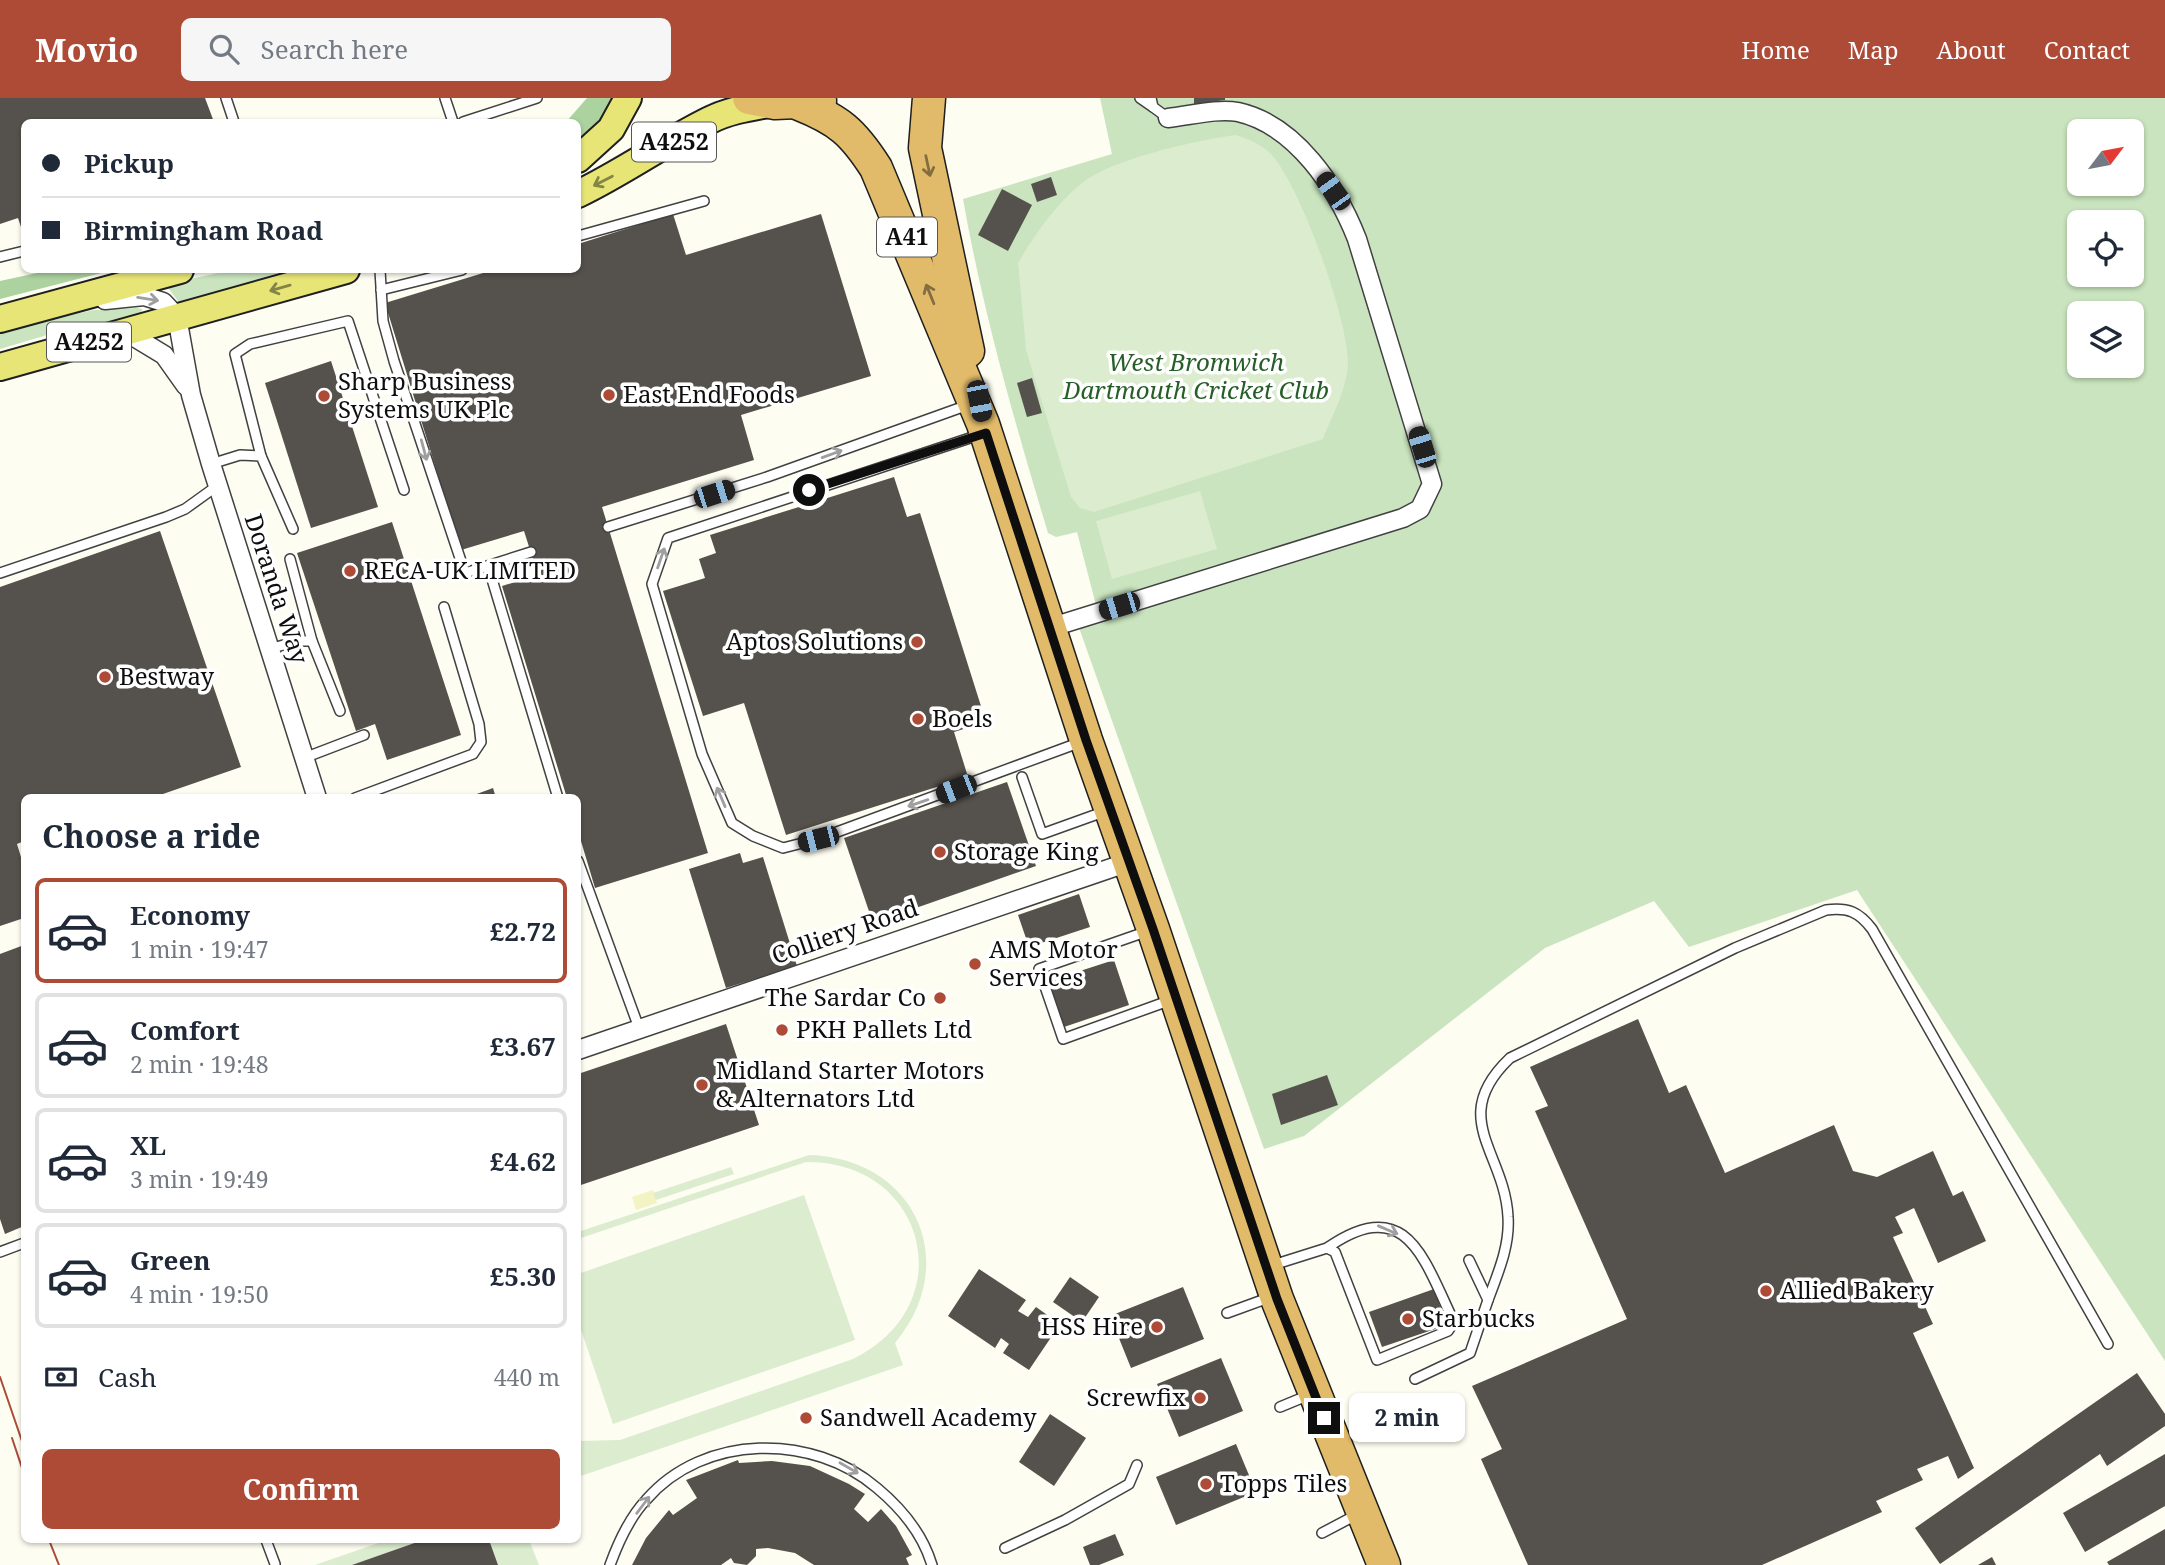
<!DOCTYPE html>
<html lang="en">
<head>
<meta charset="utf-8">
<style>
	body { margin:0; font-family:"Noto Serif",serif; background:#f6f6f7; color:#1f2937; height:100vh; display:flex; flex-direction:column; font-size:26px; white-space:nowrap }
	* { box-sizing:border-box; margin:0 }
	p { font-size:23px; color:#747a83 }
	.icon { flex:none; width:38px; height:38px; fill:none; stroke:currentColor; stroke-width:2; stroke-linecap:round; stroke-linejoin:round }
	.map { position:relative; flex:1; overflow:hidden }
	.details { position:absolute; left:21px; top:696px; width:560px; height:749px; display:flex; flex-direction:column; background:#fff; border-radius:10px; box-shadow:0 2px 5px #0004 }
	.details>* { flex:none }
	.hud { position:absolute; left:21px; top:21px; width:560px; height:154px; border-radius:10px; box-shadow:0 2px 5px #0004; display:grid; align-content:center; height:154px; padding:0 21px; background:#fff }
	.needle { width:46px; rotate:58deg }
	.fabs { position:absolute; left:2067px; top:21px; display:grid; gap:14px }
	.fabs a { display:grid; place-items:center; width:77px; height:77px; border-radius:10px; background:#fff; box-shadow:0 2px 5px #0004; font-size:35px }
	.end { position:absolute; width:32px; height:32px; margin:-16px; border:9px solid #0e0e0e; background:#fff; box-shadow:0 0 0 4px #fff }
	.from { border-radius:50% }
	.bubble { position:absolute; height:49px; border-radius:10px; background:#fff; box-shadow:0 2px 5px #0004; font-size:23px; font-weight:700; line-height:49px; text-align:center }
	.car { position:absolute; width:21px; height:42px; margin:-21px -10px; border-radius:9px; box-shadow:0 0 5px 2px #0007; background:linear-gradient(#222 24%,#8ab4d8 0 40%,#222 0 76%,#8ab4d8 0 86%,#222 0) }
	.hud b { display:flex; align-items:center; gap:24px; height:66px; font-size:26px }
	.hud b+b { border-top:2px solid #e0e1e3 }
	.hud i { width:18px; height:18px; background:#1f2937 }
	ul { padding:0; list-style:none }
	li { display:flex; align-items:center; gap:21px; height:105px; margin:0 14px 10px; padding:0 7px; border:4px solid #e0e1e3; border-radius:10px }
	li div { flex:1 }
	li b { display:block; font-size:26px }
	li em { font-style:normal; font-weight:700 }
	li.current { border-color:#ad4b37 }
	li>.icon { width:63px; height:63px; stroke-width:1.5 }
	h2 { padding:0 21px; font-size:32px; line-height:84px }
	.pay { display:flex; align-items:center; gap:18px; height:77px; padding:0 21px; font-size:26px }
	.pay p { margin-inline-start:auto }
	.button { display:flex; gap:14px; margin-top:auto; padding:14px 21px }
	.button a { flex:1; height:80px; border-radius:10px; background:#ad4b37; color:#fff; font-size:28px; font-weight:700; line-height:80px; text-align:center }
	header { display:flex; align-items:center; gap:42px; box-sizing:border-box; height:98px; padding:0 35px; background:#ad4b37; color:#fff }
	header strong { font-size:33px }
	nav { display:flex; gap:38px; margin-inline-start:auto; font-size:24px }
	.search { width:490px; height:63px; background:#f6f6f7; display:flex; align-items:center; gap:18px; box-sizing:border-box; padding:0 24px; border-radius:10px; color:#747a83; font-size:26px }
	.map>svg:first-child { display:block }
</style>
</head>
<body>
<header>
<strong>Movio</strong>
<div class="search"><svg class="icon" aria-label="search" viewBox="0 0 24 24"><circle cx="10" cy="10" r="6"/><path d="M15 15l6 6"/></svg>Search here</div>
<nav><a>Home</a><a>Map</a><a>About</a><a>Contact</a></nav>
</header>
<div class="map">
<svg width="2165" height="1467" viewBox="0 0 2165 1467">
	<rect width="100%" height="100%" fill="#fdfdf1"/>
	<g fill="#c9e4be" fill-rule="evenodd">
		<path d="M1100,0H2165V1263L1857,792L1689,849L1654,803L1545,850L1304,1038L1264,1051L1077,524L1097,511L1077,434L1056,439L1048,435C1015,325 983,215 963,101L1112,56ZM2079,33H2132V86H2079ZM2079,124H2132V177H2079ZM2079,215H2132V268H2079Z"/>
		<polygon points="232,172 307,172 180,206 167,188 172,185"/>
		<polygon points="137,210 142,211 141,217 47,237 0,251 0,232 94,212"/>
	</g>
	<g fill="#abd29f">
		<polygon points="587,0 616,0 604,17 578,43 578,24 566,24"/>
		<polygon points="51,172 113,172 0,201 0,183"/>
	</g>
	<polygon fill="#f3f3c3" points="653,1092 657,1105 636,1112 632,1099"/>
	<g fill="#dbeccf">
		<path d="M1236,37C1251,42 1266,48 1276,62C1304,100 1347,218 1348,264C1348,289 1332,318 1323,341L1094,414L1080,410L1071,399L1026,252L1018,165C1035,136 1055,107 1082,85C1112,61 1197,42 1236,37Z"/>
		<polygon points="1200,393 1217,451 1112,481 1096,423"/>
		<path d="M809,1057C914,1060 963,1163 895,1245L903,1267L578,1379V1343L620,1342L853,1261C963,1207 927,1063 806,1064L578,1141V1134Z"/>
		<polygon points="731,1069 734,1076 656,1102 653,1095"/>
		<polygon points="804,1097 855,1242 613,1326 578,1223 578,1176"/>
		<polygon points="387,1442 529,1442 539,1467 315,1467"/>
	</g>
	<g fill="#55514c">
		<polygon points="0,0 205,0 214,24 24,24 24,138 18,120 0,126"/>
		<polygon points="1194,0 1225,0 1225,2 1194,6"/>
		<polygon points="1051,79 1057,97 1037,104 1031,86"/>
		<polygon points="1002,91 1032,107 1008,153 978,137"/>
		<polygon points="673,116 686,157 821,116 871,278 741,317 754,362 602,409 708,755 595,790 578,733 578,700 567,700 502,488 538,477 524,433 461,452 385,205 493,172 578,172 578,146"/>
		<polygon points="331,263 378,409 311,430 265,285"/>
		<polygon points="1032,280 1042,315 1027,319 1017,285"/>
		<polygon points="894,379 907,419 920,415 986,624 954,634 968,679 786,737 744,605 703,618 663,493 705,480 699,461 716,455 710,437"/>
		<polygon points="392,424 461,637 387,662 375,626 356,633 297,455"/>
		<polygon points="160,433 241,669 160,697 161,700 24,700 24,743 17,746 24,769 24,820 0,828 0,489"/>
		<polygon points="1007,684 1036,768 873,825 844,740"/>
		<polygon points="493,690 496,700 466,700"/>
		<polygon points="740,755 743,765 763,759 797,868 726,890 689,771"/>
		<polygon points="1079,796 1090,829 1029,849 1018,817"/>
		<polygon points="24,847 24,1128 5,1136 0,1121 0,856"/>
		<polygon points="1114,862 1129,907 1064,929 1049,883"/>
		<polygon points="1638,921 1669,995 1686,987 1725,1075 1834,1027 1853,1073 1877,1079 1933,1053 1953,1098 1963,1093 1986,1143 1938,1165 1914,1110 1895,1119 1903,1135 1893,1139 1933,1226 1913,1235 1974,1370 1958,1381 1948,1358 1917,1371 1923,1382 1876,1403 1882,1414 1762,1467 1528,1467 1481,1361 1502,1351 1472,1288 1627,1221 1535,1013 1548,1008 1530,969"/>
		<polygon points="726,926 759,1027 578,1088 578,976"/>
		<polygon points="1327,977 1338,1007 1281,1027 1272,996"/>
		<polygon points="979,1171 1026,1202 1018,1213 1028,1219 1036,1209 1060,1226 1029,1272 1003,1255 1009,1246 1001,1240 995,1250 948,1218"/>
		<polygon points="1070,1179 1099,1199 1082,1224 1053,1204"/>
		<polygon points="1183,1189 1204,1241 1131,1270 1110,1218"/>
		<polygon points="1434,1191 1447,1227 1382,1249 1369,1214"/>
		<polygon points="1221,1260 1243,1313 1179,1339 1157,1286"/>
		<polygon points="2137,1275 2165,1316 2165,1328 2107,1368 2100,1356 1940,1466 1915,1430"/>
		<polygon points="1050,1316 1086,1340 1054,1388 1019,1364"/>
		<polygon points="1236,1346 1256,1394 1176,1427 1156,1379"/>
		<polygon points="2165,1356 2165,1408 2085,1454 2063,1415"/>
		<polygon points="738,1362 739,1365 772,1363 810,1368 849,1386 865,1396 854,1411 868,1424 881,1411 896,1428 912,1457 906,1460 909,1467 814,1467 795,1455 768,1450 756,1451 756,1458 747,1467 734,1465 731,1460 721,1467 632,1467 646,1440 669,1412 673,1417 697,1400 686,1382"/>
		<polygon points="2165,1431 2165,1467 2109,1467 2107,1464"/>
		<polygon points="1115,1436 1124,1457 1099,1467 1090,1467 1083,1449"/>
		<polygon points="423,1442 489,1442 498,1467 352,1467"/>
		<polygon points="1992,1459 1996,1467 1978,1467"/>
	</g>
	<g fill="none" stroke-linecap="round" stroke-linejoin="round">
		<g stroke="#414141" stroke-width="12">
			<g id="lane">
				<polyline points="226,0 234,24"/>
				<polyline points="445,0 453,24"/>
				<polyline points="1140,0 1153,9"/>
				<polyline points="1151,0 1153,9 1168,20"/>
				<polyline points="463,24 537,0"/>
				<polyline points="578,138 704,103"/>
				<polyline points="0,159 24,153"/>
				<polyline points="380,172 383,223 394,263 465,475 531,454"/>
				<polyline points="381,192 462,172"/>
				<polyline points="982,336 668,440 652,486 702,656 732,725 753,738 783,750 818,741 1081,644"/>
				<polyline points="261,358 235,256 250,246 348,223 404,392"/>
				<polyline points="211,366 240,357 261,358 293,431"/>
				<polyline points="608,429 767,379 968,307"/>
				<polyline points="290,461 312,543"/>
				<polyline points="488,468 558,700"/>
				<polyline points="0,475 166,419 185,411 217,388"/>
				<polyline points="269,551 298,543 312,543 340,613"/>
				<polyline points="304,660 364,637"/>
				<polyline points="1022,679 1042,736 1106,713"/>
				<polyline points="355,700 473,656 481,644 479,626 444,509"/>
				<polyline points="578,763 639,930"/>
				<polyline points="1148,833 1039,871 1063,941 1171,902"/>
				<polyline points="0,1154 24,1145"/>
				<path d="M1273,1167L1327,1150L1335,1154L1377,1262L1448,1233L1454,1224C1424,1162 1407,1094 1327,1150"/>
				<path d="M1488,1202C1498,1175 1510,1148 1508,1119C1505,1054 1447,1020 1510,960L1735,850L1826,812C1848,809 1859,814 1872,831L2108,1246"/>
				<polyline points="1227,1215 1271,1199"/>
				<polyline points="1415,1281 1470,1255 1488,1202 1469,1162"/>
				<polyline points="1280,1309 1309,1297"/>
				<polyline points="1322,1435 1358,1416"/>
				<polyline points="266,1442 275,1466"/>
				<polyline points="1005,1450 1065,1422 1129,1386 1137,1367"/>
				<path d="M610,1467C618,1445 630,1419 646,1402C704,1335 813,1335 877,1390C901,1410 923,1437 932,1467"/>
			</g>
		</g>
		<g stroke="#414141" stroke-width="21">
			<g id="street">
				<polyline points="105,202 144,198 163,204 177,219 191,297 211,366 317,700"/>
				<polyline points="126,234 164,257 186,288"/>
				<path d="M1049,530L1403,420L1420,411L1432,386L1357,141C1337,90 1296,27 1238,14C1217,10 1189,18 1168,20"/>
				<polyline points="578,952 1129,764"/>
			</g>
		</g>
		<g stroke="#1f1f1f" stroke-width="30">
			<g id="primary">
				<polyline points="578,61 611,31 628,0"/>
				<path d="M578,96C624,74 665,44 710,22C730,12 752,9 773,5"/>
				<polyline points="0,221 180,172"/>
				<polyline points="0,269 346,172"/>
			</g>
		</g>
		<g stroke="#1f1f1f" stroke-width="35">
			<g id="highway">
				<polyline points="749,0 775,5 820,3"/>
				<polyline points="929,0 925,50 968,253"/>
				<path d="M799,6C839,22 853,34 876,70L983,326L1086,642L1153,831L1277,1201L1384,1467"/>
			</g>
		</g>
		<use href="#lane" stroke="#fff" stroke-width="9"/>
		<use href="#street" stroke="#fff" stroke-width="18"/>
		<use href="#primary" stroke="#e7e576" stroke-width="26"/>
		<use href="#highway" stroke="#e2bb6a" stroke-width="32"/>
		<g stroke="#ad4b37" stroke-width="2">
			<polyline points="0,1279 24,1349"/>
			<polyline points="12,1340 24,1376"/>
			<polyline points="49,1442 59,1467"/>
		</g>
	</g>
	<defs><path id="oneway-shaft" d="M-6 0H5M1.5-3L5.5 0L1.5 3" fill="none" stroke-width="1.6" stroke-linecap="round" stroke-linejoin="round" transform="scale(1.75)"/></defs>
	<g stroke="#836d41">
		<use href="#oneway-shaft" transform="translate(928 68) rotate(78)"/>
		<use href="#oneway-shaft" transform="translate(930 196) rotate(-112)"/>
	</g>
	<g stroke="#858447">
		<use href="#oneway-shaft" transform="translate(603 83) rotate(153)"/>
		<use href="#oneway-shaft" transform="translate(280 190) rotate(164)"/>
	</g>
	<g stroke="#9f9f9f">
		<use href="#oneway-shaft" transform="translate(148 201) rotate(9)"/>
		<use href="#oneway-shaft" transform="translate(424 352) rotate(75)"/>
		<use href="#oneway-shaft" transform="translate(832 356) rotate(-20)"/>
		<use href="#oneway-shaft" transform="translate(661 460) rotate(-71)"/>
		<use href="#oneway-shaft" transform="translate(721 699) rotate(-113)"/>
		<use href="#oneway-shaft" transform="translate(918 705) rotate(161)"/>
		<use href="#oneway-shaft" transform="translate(1388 1132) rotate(23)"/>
		<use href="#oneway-shaft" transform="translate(849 1370) rotate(30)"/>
		<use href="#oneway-shaft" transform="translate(643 1407) rotate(-53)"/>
	</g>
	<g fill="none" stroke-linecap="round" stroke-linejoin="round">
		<polyline stroke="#0e0e0e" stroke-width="9" points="809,392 986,335 1086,642 1153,831 1277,1201 1324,1320"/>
	</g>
	<g fill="#ad4b37" stroke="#fff" stroke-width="2.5">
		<circle cx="609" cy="297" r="7"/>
		<circle cx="324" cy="298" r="7"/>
		<circle cx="350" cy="473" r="7"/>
		<circle cx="917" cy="544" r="7"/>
		<circle cx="105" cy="579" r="7"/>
		<circle cx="918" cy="621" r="7"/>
		<circle cx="940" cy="754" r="7"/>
		<circle cx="975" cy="866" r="7"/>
		<circle cx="940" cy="900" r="7"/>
		<circle cx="782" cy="932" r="7"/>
		<circle cx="702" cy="987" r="7"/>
		<circle cx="1766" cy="1193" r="7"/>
		<circle cx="1408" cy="1221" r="7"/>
		<circle cx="1157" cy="1229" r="7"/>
		<circle cx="1200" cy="1300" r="7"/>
		<circle cx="806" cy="1320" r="7"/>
		<circle cx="1206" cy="1386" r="7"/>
	</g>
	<g text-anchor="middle" stroke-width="7" stroke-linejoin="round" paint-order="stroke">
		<g fill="#fff" stroke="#565656" stroke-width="2">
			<rect x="632" y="24.5" width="84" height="39" rx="5"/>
			<rect x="877" y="119.5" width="60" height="39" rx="5"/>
			<rect x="47" y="224.5" width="84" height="39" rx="5"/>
		</g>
		<g font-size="23" font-weight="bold" fill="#0e0e0e">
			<text x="674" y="52">A4252</text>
			<text x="907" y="147">A41</text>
			<text x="89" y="252">A4252</text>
		</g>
		<g font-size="24" font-style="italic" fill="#265e27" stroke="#fff">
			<text x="1196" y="273">West Bromwich<tspan x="1196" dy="28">Dartmouth Cricket Club</tspan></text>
		</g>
		<g font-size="24" fill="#0e0e0e" stroke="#fff" text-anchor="start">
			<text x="338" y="292">Sharp Business<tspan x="338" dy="28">Systems UK Plc</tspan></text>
			<text x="623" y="305">East End Foods</text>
			<text x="364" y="481">RECA-UK LIMITED</text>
			<text x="903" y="552" text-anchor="end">Aptos Solutions</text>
			<text x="119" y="587">Bestway</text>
			<text x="932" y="629">Boels</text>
			<text x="954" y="762">Storage King</text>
			<text x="989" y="860">AMS Motor<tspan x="989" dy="28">Services</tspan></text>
			<text x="926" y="908" text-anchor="end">The Sardar Co</text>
			<text x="796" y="940">PKH Pallets Ltd</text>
			<text x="716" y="981">Midland Starter Motors<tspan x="716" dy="28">&amp; Alternators Ltd</tspan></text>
			<text x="1780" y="1201">Allied Bakery</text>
			<text x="1422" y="1229">Starbucks</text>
			<text x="1143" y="1237" text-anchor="end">HSS Hire</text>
			<text x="1186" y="1308" text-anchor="end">Screwfix</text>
			<text x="820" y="1328">Sandwell Academy</text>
			<text x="1220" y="1394">Topps Tiles</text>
		</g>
		<g font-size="24" fill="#0e0e0e" stroke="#fff">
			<text transform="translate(276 491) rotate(72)" y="8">Doranda Way</text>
			<text transform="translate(845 834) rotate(-19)" y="8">Colliery Road</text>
		</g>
	</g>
</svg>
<div class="fabs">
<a><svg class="needle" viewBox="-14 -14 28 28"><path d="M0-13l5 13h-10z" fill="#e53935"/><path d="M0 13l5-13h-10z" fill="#747a83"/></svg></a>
<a><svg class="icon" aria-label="locate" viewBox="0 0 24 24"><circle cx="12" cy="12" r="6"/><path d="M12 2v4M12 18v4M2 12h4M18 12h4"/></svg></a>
<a><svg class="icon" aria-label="layers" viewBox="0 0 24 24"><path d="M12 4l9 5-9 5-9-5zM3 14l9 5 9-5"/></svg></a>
</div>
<i class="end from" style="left:809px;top:392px"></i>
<i class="end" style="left:1324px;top:1320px"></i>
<div class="bubble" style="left:1349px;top:1295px;width:116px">2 min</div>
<i class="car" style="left:1333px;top:93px;rotate:324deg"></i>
<i class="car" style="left:979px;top:303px;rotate:169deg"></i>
<i class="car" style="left:1422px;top:349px;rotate:343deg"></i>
<i class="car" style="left:714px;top:396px;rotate:72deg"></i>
<i class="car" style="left:1119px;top:508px;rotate:253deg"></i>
<i class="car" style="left:956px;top:691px;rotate:249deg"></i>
<i class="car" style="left:818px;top:741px;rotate:256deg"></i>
<div class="hud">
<b><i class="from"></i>Pickup</b>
<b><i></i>Birmingham Road</b>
</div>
<section class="details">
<h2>Choose a ride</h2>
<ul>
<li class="current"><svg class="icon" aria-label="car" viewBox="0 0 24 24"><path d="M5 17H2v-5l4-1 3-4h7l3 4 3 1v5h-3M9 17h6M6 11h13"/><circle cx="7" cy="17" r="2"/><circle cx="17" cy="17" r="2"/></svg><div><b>Economy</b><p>1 min · 19:47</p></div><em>£2.72</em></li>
<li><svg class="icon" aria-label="car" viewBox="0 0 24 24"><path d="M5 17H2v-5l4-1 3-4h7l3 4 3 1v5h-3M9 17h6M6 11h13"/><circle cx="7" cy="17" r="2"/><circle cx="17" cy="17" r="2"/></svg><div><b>Comfort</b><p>2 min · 19:48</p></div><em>£3.67</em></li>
<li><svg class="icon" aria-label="car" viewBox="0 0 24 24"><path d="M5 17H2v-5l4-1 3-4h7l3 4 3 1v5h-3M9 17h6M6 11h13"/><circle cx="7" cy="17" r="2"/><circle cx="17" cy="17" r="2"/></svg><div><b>XL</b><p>3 min · 19:49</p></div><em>£4.62</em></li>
<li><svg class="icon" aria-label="car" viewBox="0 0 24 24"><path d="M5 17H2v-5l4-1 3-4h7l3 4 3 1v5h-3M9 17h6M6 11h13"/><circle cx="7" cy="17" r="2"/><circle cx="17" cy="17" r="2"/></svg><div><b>Green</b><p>4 min · 19:50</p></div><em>£5.30</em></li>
</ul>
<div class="pay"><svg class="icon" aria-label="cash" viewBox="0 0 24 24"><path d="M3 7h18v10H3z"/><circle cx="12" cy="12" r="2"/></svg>Cash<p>440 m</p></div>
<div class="button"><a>Confirm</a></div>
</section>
</div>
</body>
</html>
